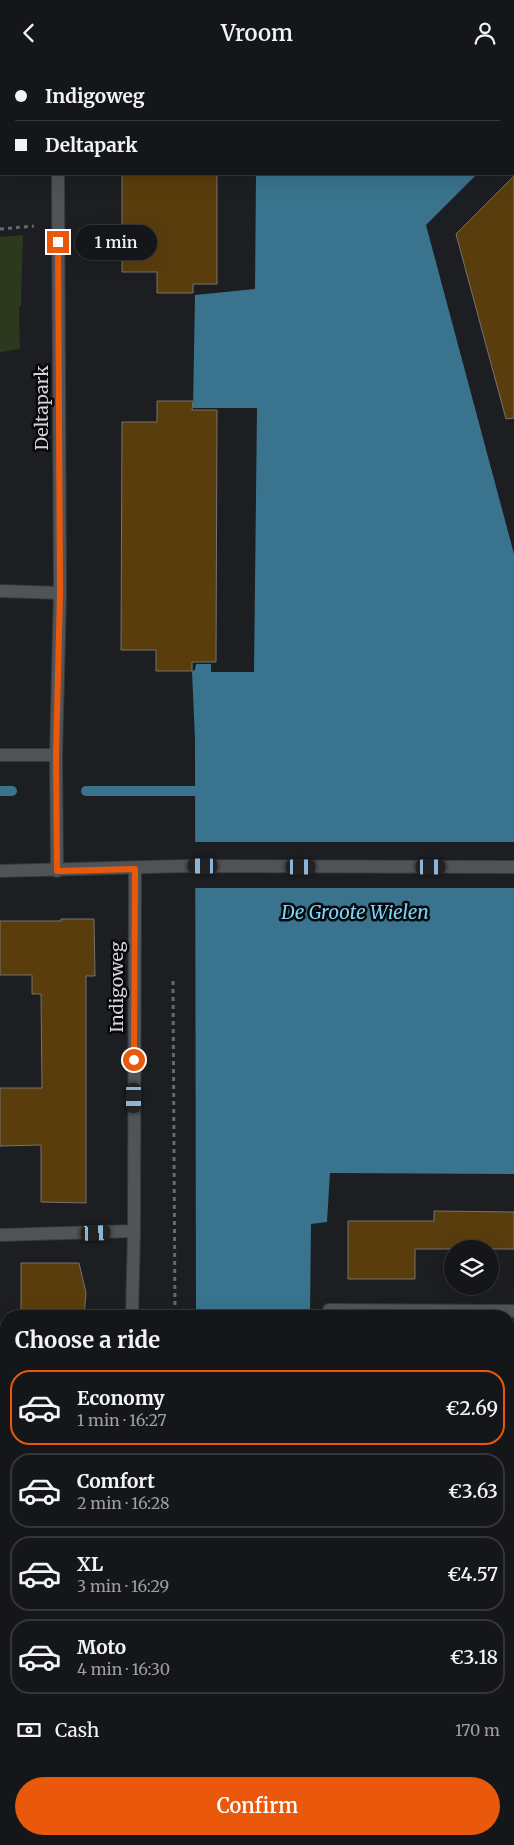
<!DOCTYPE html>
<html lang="en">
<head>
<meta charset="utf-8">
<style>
	body { margin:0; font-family:Merriweather,serif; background:#222326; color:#f1f3f6; height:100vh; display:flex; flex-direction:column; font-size:19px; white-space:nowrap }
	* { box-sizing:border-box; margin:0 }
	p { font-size:16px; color:#9d9fa2 }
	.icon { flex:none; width:28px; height:28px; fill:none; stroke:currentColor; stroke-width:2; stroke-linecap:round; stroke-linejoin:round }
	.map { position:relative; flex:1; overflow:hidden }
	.sheet { position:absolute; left:0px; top:1245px; width:515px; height:535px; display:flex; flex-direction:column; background:#151619; border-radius:20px 20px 0 0; box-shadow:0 5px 20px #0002,0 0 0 1px #343538 }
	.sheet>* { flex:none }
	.top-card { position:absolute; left:0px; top:0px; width:515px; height:110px; box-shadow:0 5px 20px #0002,0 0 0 1px #343538; display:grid; align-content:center; height:110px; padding:0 15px; background:#151619 }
	.buttons { position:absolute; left:444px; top:1175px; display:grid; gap:10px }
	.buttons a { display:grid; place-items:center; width:55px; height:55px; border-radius:50%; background:#151619; box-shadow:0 5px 20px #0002,0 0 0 1px #343538; font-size:25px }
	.end { position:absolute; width:22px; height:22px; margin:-11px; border:6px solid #ea580c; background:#fff; box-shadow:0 0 0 2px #fff }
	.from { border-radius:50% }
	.bubble { position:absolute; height:35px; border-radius:18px; background:#151619; box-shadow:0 5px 20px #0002,0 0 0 1px #343538; font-size:16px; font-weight:600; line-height:35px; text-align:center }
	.car { position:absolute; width:15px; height:30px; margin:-15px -8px; border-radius:6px; box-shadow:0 0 4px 1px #0007; background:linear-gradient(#222 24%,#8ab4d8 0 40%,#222 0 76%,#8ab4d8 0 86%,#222 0) }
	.top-card b { display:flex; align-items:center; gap:18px; height:48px; font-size:19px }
	.top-card b+b { border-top:1px solid #343538 }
	.top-card i { width:12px; height:12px; background:#f1f3f6 }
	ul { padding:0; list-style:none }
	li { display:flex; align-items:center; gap:15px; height:75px; margin:0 10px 8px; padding:0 5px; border:2px solid #343538; border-radius:20px }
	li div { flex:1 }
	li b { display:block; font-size:19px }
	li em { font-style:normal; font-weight:600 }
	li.on { border-color:#ea580c }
	li>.icon { width:45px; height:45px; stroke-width:1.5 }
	h2 { padding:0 15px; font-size:22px; line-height:60px }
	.pay { display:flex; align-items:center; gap:12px; height:55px; padding:0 15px; font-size:19px }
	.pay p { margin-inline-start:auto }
	.button { display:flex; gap:10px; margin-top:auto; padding:10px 15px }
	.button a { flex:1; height:58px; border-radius:30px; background:#ea580c; color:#fff; font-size:20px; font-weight:600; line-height:58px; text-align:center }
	header { display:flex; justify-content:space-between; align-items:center; height:65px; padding:0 15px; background:#151619; font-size:22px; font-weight:600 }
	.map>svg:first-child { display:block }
</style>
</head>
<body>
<header><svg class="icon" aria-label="back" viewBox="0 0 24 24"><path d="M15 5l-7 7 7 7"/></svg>Vroom<svg class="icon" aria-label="person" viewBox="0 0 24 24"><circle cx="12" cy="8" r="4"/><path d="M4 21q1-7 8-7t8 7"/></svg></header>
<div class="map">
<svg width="514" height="1780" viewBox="0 0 514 1780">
	<rect width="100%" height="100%" fill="#1c1e21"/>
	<polygon fill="#2c391e" points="23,170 21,241 19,242 20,284 0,287 0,172"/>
	<g fill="#39738d">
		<polygon points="257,0 514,0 514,72 514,1"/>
		<polygon points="256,109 477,109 426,160 514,489 514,1109 330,1108 327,1157 311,1159 310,1251 196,1251 195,674 192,606 195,605 196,599 211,599 211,607 254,607 257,343 193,343 195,230 255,224"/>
		<rect x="509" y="1393" width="5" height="80"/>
		<polygon points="509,1757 514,1757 514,1780 197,1780 197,1774 509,1774"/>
	</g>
	<rect fill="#1c1e21" x="193" y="777" width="321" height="46"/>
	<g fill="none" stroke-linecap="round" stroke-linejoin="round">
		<g stroke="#39738d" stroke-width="10">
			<polyline points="0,726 12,726"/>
			<polyline points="86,726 195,726"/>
		</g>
	</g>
	<g fill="#593d0d" stroke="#75736f">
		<polygon points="122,109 217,109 217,219 193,219 193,228 157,228 157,207 122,207"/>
		<polygon points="514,111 514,353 506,354 456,169"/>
		<polygon points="157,336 193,336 192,345 217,345 216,597 192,597 192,606 156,606 156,585 121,585 122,357 157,357"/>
		<polygon points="61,854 94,854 95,911 86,911 86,1138 41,1137 41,1080 0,1081 0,1023 42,1023 41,929 32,929 32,910 0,910 0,856 61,856"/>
		<polygon points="434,1146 514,1147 514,1184 415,1184 415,1214 348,1214 348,1156 434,1156"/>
		<polygon points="21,1198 79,1198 86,1228 84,1251 21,1251"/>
	</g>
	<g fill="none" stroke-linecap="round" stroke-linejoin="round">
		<g stroke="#37393b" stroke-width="14">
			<g id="street">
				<polyline points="58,1 58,0"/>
				<polyline points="0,34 1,35"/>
				<polyline points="0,526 60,528"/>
				<polyline points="0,690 56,690"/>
				<polyline points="0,806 184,801 514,802"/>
				<polyline points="57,806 56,690 60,528 58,109"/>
				<polyline points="0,1170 134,1166"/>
				<polyline points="329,1245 514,1246"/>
				<polyline points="132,1251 134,1166 135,804"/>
				<polyline points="509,1611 514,1611"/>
				<polyline points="127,1774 127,1780"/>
			</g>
		</g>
		<g stroke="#66686a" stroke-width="3" stroke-dasharray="4 4" stroke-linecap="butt">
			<polyline points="0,164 34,161"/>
			<polyline points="173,916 175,1251"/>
			<polyline points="173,1780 173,1774"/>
		</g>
		<use href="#street" stroke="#515457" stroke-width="12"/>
	</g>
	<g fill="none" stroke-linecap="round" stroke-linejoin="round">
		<polyline stroke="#ea580c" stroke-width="6" points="58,177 60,528 56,690 57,806 135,804 134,995"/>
	</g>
	<g text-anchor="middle" stroke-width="5" stroke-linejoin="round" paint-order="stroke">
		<g font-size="18" fill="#d4d5d7" stroke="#070809">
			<text transform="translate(42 343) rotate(-90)" y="6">Deltapark</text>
			<text transform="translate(117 922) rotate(-90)" y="6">Indigoweg</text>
		</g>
		<g font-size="19" font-style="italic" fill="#7bd5fc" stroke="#070809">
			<text x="355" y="854">De Groote Wielen</text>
		</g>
	</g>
</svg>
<div class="buttons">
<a><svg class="icon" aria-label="layers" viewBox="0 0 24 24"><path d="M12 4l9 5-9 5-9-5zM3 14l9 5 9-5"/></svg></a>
</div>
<i class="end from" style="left:134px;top:995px"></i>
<i class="end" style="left:58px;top:177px"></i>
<div class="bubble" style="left:75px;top:160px;width:82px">1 min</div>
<i class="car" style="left:203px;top:801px;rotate:270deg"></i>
<i class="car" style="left:301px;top:802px;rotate:90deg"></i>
<i class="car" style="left:431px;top:802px;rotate:90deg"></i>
<i class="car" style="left:134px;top:1033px;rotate:180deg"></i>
<i class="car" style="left:96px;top:1168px;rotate:88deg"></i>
<div class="top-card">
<b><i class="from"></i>Indigoweg</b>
<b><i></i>Deltapark</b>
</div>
<section class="sheet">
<h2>Choose a ride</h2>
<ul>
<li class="on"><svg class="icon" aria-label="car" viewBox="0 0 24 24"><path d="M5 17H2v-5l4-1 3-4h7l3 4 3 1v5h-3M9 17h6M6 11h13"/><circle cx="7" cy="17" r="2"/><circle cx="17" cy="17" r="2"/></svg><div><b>Economy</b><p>1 min · 16:27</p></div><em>€2.69</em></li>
<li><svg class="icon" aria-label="car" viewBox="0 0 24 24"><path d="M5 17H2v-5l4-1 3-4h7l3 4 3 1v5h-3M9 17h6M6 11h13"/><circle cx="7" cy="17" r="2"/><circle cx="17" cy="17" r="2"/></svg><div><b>Comfort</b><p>2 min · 16:28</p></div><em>€3.63</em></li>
<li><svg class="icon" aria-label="car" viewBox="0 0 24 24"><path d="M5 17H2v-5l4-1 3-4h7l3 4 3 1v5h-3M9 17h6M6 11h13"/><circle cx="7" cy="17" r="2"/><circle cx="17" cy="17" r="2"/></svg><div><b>XL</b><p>3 min · 16:29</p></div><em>€4.57</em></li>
<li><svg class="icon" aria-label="car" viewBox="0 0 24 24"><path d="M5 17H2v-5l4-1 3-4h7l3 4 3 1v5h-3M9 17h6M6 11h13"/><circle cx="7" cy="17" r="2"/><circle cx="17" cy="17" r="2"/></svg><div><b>Moto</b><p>4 min · 16:30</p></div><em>€3.18</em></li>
</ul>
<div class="pay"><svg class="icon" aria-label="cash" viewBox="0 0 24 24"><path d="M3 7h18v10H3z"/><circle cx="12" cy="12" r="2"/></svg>Cash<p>170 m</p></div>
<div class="button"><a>Confirm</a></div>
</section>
</div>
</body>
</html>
